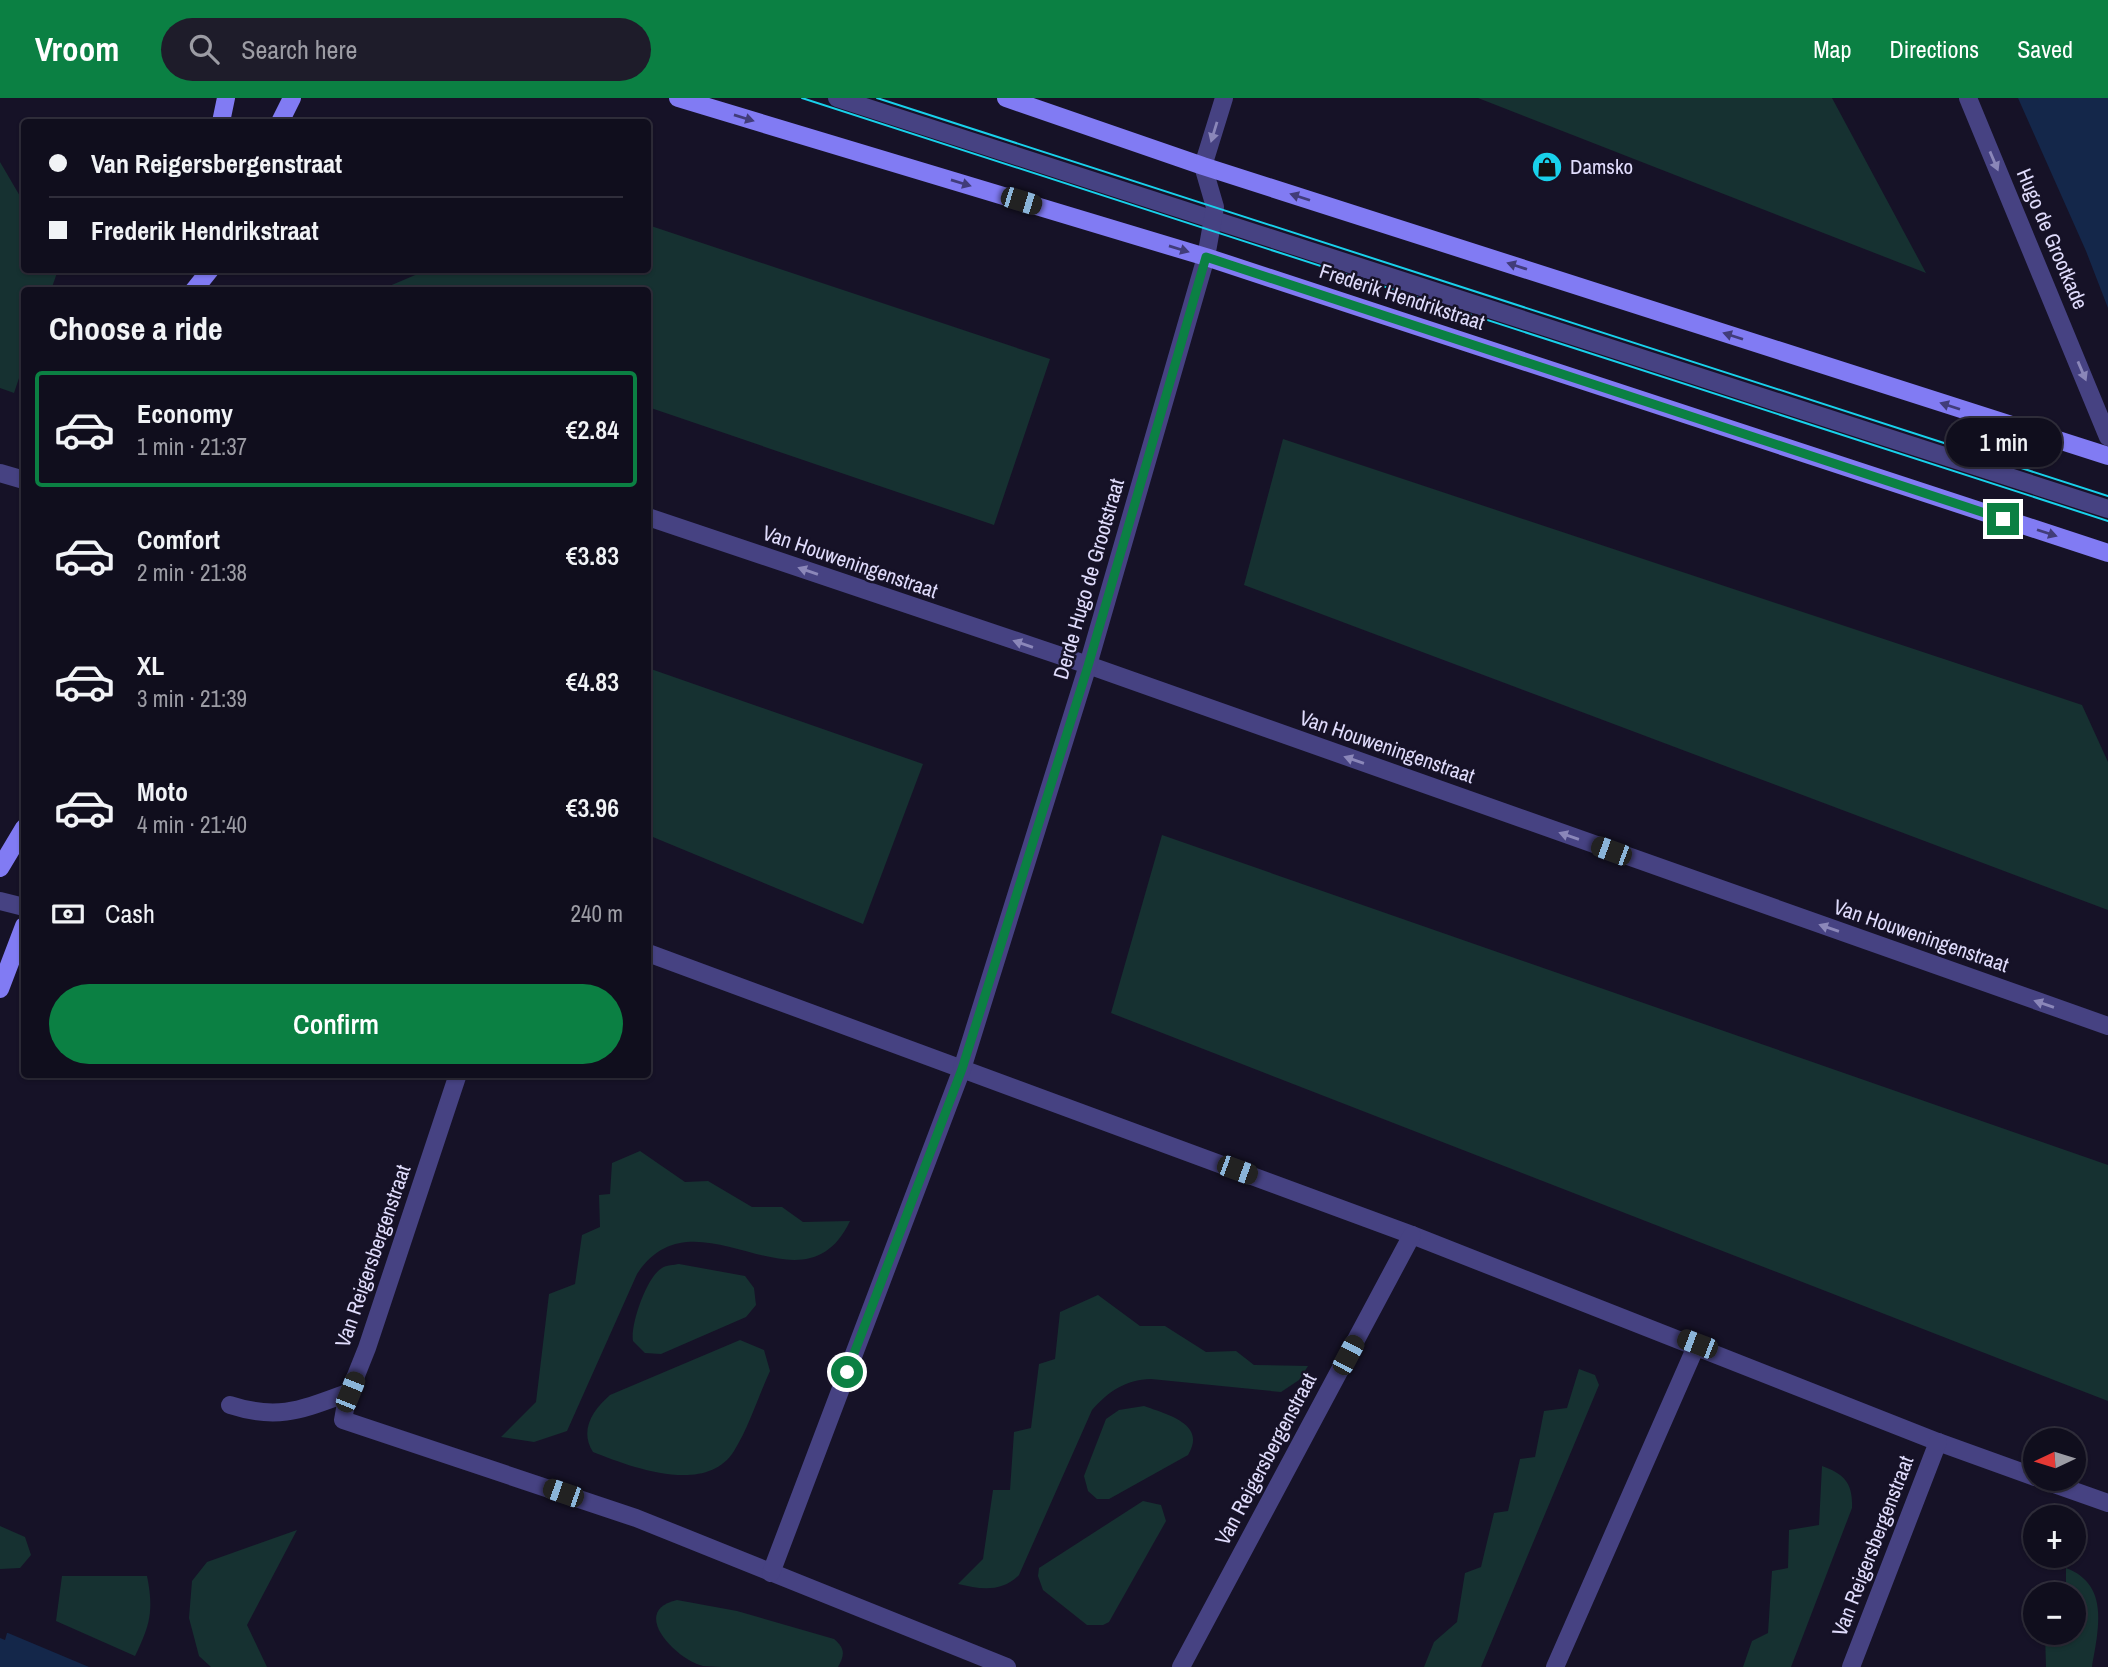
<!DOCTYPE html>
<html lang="en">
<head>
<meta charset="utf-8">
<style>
	body { margin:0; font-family:"Archivo Narrow",sans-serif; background:#1e1c2a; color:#f1f3f6; height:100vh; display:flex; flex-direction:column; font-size:26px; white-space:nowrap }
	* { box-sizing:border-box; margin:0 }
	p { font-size:23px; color:#9c9ca4 }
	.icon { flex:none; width:38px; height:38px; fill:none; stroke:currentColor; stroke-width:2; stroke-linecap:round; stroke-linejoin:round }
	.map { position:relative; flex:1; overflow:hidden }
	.side { position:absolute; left:21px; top:189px; width:630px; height:791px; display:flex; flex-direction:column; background:#100e1d; border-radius:7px; box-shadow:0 2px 5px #0004,0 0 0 2px #302e3b }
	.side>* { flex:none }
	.top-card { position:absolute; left:21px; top:21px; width:630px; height:154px; border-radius:7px; box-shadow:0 2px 5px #0004,0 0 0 2px #302e3b; display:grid; align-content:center; height:154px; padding:0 28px; background:#100e1d }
	.needle { width:46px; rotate:266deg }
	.tools { position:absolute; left:2023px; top:1330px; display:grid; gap:14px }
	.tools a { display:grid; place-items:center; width:63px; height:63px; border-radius:50%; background:#100e1d; box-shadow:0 2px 5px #0004,0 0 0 2px #302e3b; font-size:35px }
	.end { position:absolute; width:32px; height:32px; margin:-16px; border:9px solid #0b8043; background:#fff; box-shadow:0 0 0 4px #fff }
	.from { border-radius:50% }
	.bubble { position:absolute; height:49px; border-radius:24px; background:#100e1d; box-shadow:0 2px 5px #0004,0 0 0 2px #302e3b; font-size:23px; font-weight:600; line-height:49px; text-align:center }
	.car { position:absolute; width:21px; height:42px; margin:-21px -10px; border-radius:9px; box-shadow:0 0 5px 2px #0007; background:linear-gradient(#222 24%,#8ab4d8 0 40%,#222 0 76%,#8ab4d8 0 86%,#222 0) }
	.top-card b { display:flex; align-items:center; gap:24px; height:66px; font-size:26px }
	.top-card b+b { border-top:2px solid #302e3b }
	.top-card i { width:18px; height:18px; background:#f1f3f6 }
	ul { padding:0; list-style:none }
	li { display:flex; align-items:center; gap:21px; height:116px; margin:0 14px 10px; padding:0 14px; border:4px solid transparent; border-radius:7px }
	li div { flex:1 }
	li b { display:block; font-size:26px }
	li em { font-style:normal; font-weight:600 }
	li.on { border-color:#0b8043 }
	li>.icon { width:63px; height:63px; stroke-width:1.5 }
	h2 { padding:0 28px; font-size:32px; line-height:84px }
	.pay { display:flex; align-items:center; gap:18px; height:77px; padding:0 28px; font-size:26px }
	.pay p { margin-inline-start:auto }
	.primary-button { display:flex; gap:14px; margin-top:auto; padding:14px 28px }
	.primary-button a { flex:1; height:80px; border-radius:42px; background:#0b8043; color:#fff; font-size:28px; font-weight:600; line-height:80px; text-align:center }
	header { display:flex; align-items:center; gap:42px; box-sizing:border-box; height:98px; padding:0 35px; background:#0b8043; color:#fff }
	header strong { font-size:33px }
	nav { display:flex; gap:38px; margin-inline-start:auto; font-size:24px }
	.search { width:490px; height:63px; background:#1e1c2a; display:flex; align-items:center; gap:18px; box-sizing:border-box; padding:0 24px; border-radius:38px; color:#9c9ca4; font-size:26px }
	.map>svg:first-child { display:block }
</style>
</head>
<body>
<header>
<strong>Vroom</strong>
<div class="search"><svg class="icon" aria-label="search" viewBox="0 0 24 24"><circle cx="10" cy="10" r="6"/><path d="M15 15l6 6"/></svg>Search here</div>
<nav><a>Map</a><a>Directions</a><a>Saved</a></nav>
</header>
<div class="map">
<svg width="2108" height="1569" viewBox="0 0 2108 1569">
	<rect width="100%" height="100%" fill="#161227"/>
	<g fill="#163131">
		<polygon points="1478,0 1832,0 1926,175"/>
		<polygon points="0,64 24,105 24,172 58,172 51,192 24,192 24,265 14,295 0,290"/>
		<polygon points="648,127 1050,261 994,427 648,309 648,192 380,192 427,172 648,172"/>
		<polygon points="1283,341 2082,607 2108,664 2108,812 1244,487"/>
		<polygon points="648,570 923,666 863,826 648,737"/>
		<polygon points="1162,737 2108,1067 2108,1303 1111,915"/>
		<path d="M640,1053L685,1084L708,1083L752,1109H782L803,1124L850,1123C802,1224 696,1086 637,1176L567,1333L534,1344L501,1339L536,1304L549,1196L575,1186L582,1137L600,1129L599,1097L610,1096L612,1065Z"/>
		<path d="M679,1166L745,1178L754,1190L756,1207L746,1219L661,1256L645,1255L633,1243C630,1227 647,1178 662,1170C666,1167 674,1167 679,1166Z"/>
		<path d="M1098,1197L1140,1228H1165L1206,1254L1236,1253L1254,1267L1308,1268L1299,1282L1281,1294L1151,1281C1125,1282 1109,1293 1092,1312L1019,1477C1001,1495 980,1491 958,1486L983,1461L993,1392H1010L1014,1334L1031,1330L1039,1266L1055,1261L1060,1214Z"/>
		<path d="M740,1242L764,1252L770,1273C758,1299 749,1329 734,1353C706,1398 631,1369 593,1354C579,1332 593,1312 610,1297Z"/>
		<polygon points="1579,1271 1595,1277 1599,1287 1481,1569 1424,1569 1434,1544 1457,1524 1465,1475 1481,1469 1494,1415 1508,1413 1520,1361 1535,1359 1544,1313 1567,1310"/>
		<path d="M1144,1308C1166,1316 1208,1326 1188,1357L1118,1396L1109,1401H1097L1088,1393L1084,1378L1106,1321L1119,1312Z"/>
		<path d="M1822,1368C1845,1376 1853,1386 1852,1410L1791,1569H1743L1752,1543L1768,1535L1772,1473L1788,1470L1789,1432L1819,1427Z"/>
		<polygon points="1143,1403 1161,1407 1166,1423 1109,1524 1103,1527 1087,1527 1043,1492 1038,1478 1039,1470"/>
		<polygon points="0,1428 25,1439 31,1457 20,1470 0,1471"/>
		<polygon points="297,1432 247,1527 267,1569 211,1569 199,1558 189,1520 192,1483 207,1464"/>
		<path d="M2066,1470C2108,1486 2100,1526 2092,1569H2046L2045,1535H2074V1496H2066Z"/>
		<path d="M62,1478H147C154,1513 150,1527 135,1558L56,1523Z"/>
		<path d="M677,1502L737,1513L834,1541C845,1550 845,1557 838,1569C806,1569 773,1569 741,1569C729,1569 714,1569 703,1568C677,1562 628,1513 677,1502Z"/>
	</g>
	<g fill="#14274a">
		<polygon points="2018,0 2108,0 2108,210 2086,153"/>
		<polygon points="7,1535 8,1535 89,1569 0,1569 0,1540 5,1542"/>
	</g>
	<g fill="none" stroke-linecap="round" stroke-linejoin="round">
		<g stroke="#464282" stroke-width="18">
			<polyline points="837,0 2108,411"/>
			<path d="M230,1307C279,1323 303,1311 350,1294"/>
		</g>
		<g stroke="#464282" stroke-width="18">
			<polyline points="1968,0 2108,339"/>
			<polyline points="0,375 24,382"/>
			<polyline points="648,419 1088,567 2108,928"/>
			<polyline points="0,803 24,809"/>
			<polyline points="648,855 1412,1137 1938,1344 2035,1379"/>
			<polyline points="458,976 367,1250 347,1300 343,1322 636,1420 1007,1569"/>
			<polyline points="2040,1381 2108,1405"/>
			<polyline points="771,1475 962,971 1088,567 1206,159 1215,109 1203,68 1224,0"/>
			<polyline points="1181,1569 1412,1137"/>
			<polyline points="1555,1569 1697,1246"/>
			<polyline points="1851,1569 1938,1344"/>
		</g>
		<g stroke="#817bf3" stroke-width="18">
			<polyline points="678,0 1206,159 2108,455"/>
			<polyline points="1006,0 1203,68 2108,358"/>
			<polyline points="221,24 226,0"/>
			<polyline points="280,24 292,0"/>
			<polyline points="194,192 210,172"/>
			<polyline points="0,770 24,730"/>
			<polyline points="0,891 24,828"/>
		</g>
		<g stroke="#19d1eb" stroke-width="2">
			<polyline points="802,0 2108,423"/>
			<polyline points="877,0 2108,398"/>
		</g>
	</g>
	<defs><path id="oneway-solid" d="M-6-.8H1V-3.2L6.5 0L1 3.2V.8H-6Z" transform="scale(1.75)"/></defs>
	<g fill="#413c79">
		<use href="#oneway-solid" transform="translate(744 20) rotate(17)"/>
		<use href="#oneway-solid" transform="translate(961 85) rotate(17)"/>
		<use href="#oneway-solid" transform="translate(1300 99) rotate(-162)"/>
		<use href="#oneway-solid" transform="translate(1179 151) rotate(17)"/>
		<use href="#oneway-solid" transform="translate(1517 168) rotate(-162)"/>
		<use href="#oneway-solid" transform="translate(1733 238) rotate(-162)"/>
		<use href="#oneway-solid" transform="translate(1950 308) rotate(-162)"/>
		<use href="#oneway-solid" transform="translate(2047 435) rotate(18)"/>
	</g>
	<g fill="#8b87b9">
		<use href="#oneway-solid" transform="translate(1214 34) rotate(107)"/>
		<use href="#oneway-solid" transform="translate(1994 63) rotate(67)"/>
		<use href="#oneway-solid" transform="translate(2082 273) rotate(67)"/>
		<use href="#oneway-solid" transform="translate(808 473) rotate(-161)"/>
		<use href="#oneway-solid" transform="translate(1023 546) rotate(-161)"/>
		<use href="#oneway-solid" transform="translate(1354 662) rotate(-161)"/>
		<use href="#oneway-solid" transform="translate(1569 738) rotate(-161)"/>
		<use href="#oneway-solid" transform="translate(1829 830) rotate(-161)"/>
		<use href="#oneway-solid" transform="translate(2044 906) rotate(-161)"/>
	</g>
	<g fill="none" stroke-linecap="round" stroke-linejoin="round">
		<polyline stroke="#0b8043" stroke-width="9" points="847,1274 962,971 1088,568 1206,159 2003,421"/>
	</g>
	<defs>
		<g id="shop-disc" transform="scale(1.575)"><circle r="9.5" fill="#19d1eb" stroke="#161227"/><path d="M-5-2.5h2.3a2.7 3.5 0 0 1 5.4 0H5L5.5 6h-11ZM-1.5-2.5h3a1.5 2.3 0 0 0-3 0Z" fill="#111"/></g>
	</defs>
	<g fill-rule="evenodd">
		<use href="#shop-disc" x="1547" y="69"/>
	</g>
	<g text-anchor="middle" stroke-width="5" stroke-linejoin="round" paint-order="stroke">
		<g font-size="21" fill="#e0dcfc" stroke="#161227" text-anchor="start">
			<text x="1570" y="76">Damsko</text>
		</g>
		<g font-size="21" fill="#e0dcfc" stroke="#161227">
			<text transform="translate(2052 141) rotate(67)" y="7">Hugo de Grootkade</text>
			<text transform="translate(1402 199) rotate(18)" y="7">Frederik Hendrikstraat</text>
			<text transform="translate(850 464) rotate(19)" y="7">Van Houweningenstraat</text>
			<text transform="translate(1089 481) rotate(-74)" y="7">Derde Hugo de Grootstraat</text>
			<text transform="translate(1387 649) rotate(19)" y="7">Van Houweningenstraat</text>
			<text transform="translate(1921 838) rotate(19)" y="7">Van Houweningenstraat</text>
			<text transform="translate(373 1158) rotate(-71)" y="7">Van Reigersbergenstraat</text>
			<text transform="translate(1266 1361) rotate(-62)" y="7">Van Reigersbergenstraat</text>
			<text transform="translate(1873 1448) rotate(-69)" y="7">Van Reigersbergenstraat</text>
		</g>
	</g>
</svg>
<div class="tools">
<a><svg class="needle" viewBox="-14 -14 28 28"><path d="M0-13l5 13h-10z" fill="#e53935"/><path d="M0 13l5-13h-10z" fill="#9c9ca4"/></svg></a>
<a>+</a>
<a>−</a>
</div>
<i class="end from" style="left:847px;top:1274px"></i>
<i class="end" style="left:2003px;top:421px"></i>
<div class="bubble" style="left:1946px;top:320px;width:116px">1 min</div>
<i class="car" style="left:1021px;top:103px;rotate:107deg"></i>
<i class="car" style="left:1611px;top:753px;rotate:290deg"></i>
<i class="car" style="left:1237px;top:1072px;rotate:110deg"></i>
<i class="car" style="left:1697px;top:1246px;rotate:291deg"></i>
<i class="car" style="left:1348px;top:1257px;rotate:28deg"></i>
<i class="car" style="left:350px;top:1294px;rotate:22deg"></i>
<i class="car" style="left:563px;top:1395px;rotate:289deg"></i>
<div class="top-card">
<b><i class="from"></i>Van Reigersbergenstraat</b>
<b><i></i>Frederik Hendrikstraat</b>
</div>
<section class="side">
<h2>Choose a ride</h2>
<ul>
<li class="on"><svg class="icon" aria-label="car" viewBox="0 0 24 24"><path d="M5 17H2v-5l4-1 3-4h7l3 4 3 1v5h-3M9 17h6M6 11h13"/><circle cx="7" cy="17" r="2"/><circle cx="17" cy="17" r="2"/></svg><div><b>Economy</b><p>1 min · 21:37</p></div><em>€2.84</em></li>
<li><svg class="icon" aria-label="car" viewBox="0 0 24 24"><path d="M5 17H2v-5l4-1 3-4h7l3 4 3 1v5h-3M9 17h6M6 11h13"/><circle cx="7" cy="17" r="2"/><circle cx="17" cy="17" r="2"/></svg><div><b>Comfort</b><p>2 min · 21:38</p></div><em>€3.83</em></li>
<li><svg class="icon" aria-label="car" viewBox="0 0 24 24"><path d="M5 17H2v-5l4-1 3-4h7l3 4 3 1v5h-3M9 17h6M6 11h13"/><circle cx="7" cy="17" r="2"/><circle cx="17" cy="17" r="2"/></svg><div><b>XL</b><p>3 min · 21:39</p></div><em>€4.83</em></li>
<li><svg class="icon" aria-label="car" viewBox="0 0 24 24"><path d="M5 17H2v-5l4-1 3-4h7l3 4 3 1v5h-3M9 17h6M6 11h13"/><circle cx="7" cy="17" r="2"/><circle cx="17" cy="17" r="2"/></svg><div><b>Moto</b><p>4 min · 21:40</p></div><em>€3.96</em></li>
</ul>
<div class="pay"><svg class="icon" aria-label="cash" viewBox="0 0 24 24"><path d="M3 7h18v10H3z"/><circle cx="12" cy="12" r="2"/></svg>Cash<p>240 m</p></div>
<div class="primary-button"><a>Confirm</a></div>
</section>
</div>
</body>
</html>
